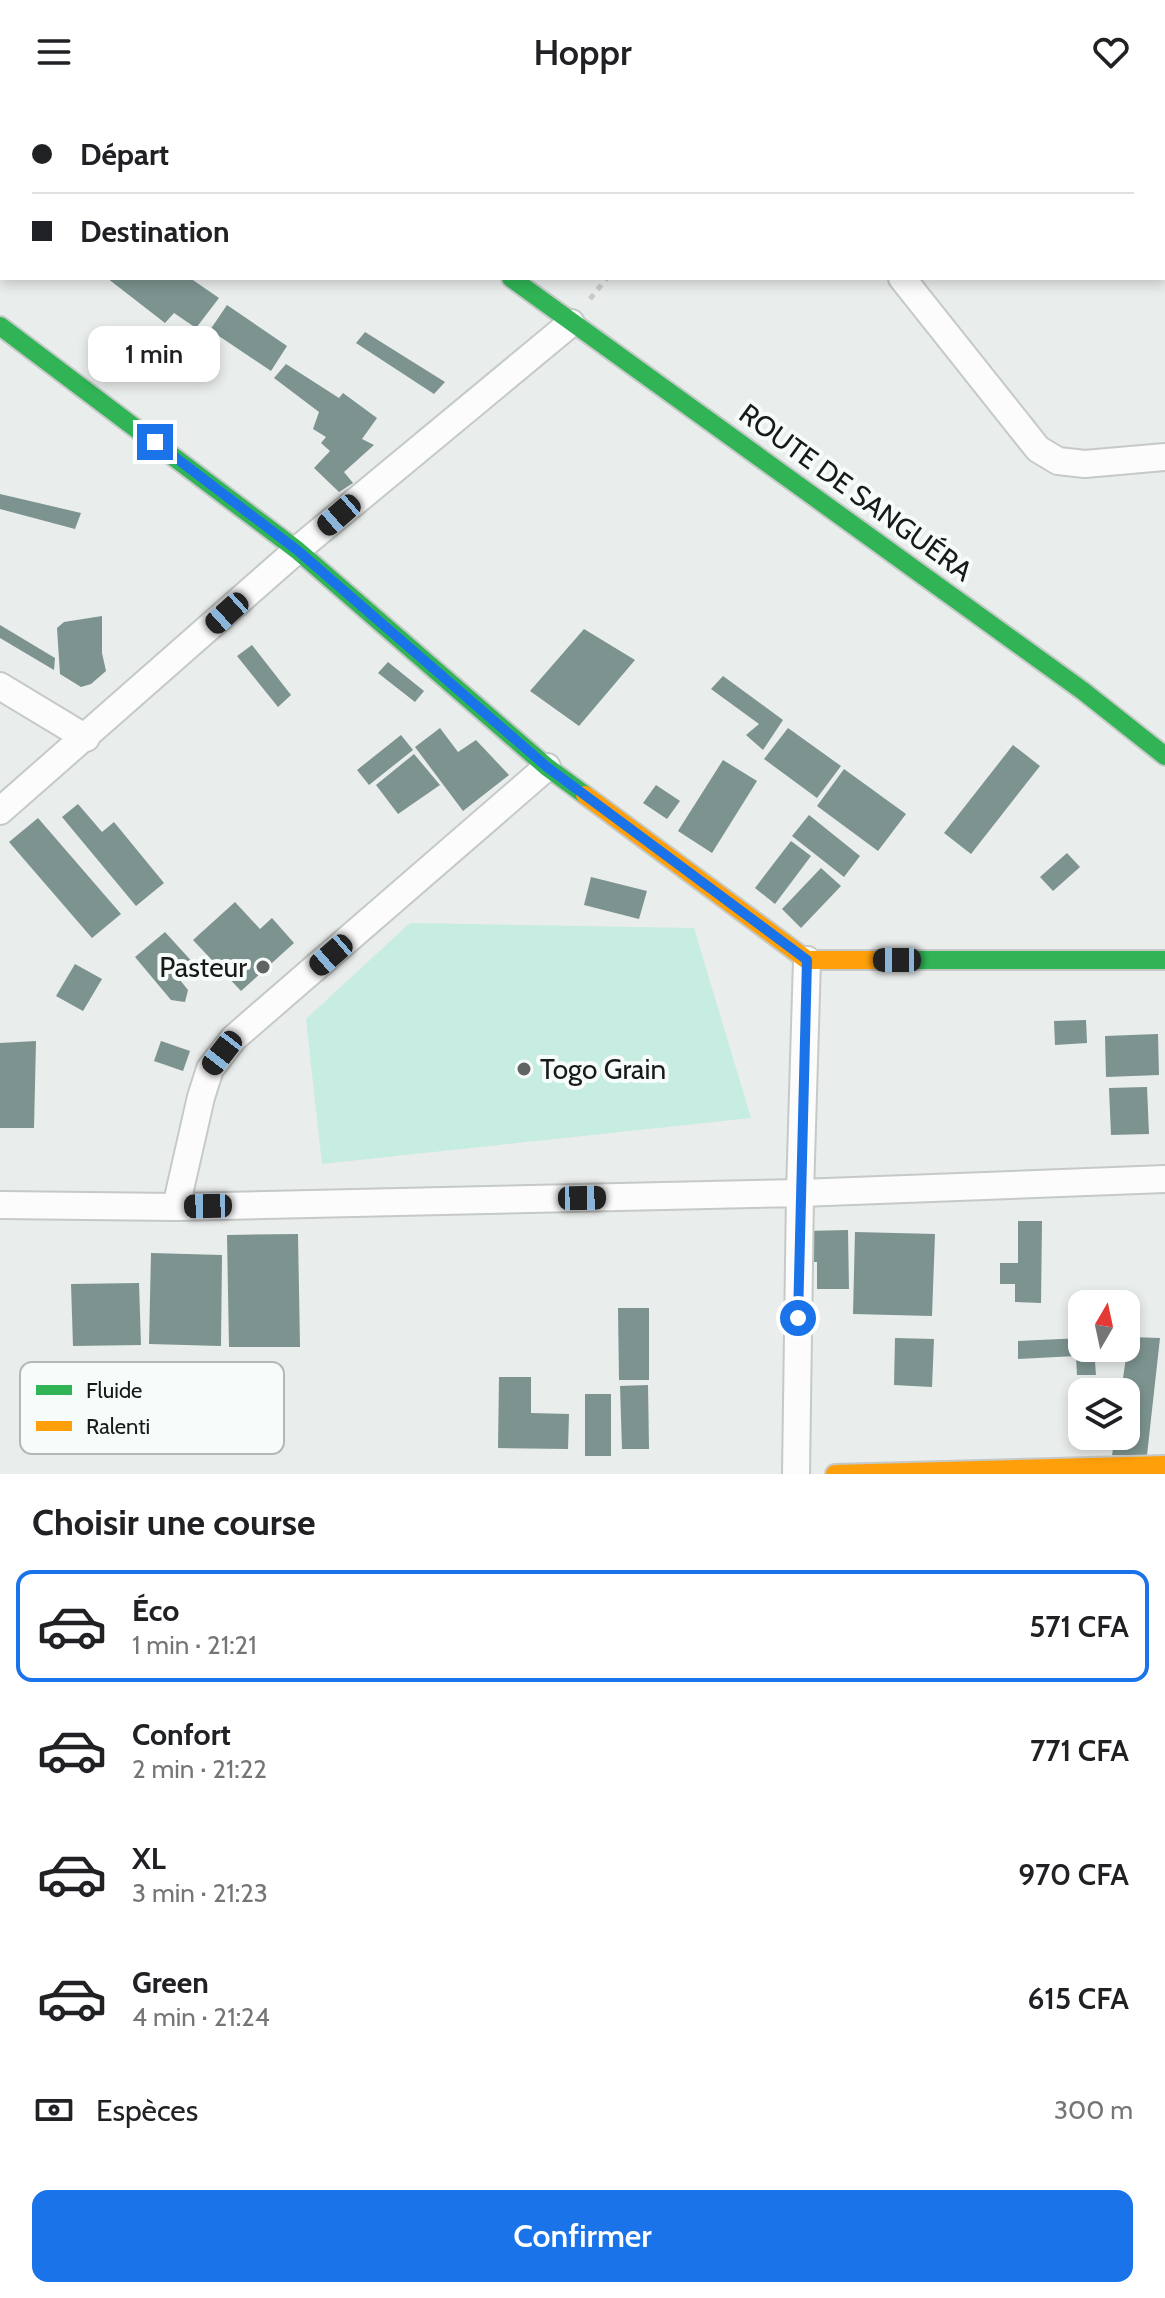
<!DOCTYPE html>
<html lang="fr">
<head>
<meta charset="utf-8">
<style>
	body { margin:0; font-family:Cabin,sans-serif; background:#f2f2f2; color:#202124; height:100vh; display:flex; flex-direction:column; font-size:30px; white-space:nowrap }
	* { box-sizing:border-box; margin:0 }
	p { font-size:26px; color:#757577 }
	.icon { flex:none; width:44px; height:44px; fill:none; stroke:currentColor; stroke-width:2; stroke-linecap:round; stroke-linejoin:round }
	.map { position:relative; height:1370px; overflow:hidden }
	.panel { display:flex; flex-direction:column; background:#fff; flex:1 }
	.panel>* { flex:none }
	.guide { position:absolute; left:0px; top:0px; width:1166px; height:176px; box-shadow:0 4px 12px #0003; display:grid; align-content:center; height:176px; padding:0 32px; background:#fff }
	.needle { width:52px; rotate:9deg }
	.fabs { position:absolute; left:1068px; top:1186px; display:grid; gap:16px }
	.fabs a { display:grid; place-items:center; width:72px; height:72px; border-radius:16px; background:#fff; box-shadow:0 4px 12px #0003; font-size:40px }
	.end { position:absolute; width:36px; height:36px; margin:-18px; border:10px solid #1a73e8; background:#fff; box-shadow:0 0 0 4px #fff }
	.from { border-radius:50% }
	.bubble { position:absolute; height:56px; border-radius:16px; background:#fff; box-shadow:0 4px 12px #0003; font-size:26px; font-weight:600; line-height:56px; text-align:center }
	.car { position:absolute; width:24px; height:48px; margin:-24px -12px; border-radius:10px; box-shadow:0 0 6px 2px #0007; background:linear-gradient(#222 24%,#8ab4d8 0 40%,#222 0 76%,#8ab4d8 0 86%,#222 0) }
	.guide b { display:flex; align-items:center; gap:28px; height:76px; font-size:30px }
	.guide b+b { border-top:2px solid #e0e0e0 }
	.guide i { width:20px; height:20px; background:#202124 }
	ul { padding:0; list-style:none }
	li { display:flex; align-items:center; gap:24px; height:112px; margin:0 16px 12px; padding:0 16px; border:4px solid transparent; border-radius:16px }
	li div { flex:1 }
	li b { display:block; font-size:30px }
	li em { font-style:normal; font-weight:600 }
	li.current { border-color:#1a73e8 }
	li>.icon { width:72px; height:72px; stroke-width:1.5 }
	h2 { padding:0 32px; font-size:36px; line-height:96px }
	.pay { display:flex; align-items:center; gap:20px; height:88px; padding:0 32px; font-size:30px }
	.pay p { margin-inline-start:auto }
	.primary-button { display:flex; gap:16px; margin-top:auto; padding:16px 32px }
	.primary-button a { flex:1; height:92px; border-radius:16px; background:#1a73e8; color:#fff; font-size:32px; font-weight:600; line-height:92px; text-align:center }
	header { display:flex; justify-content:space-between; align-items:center; height:104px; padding:0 32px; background:#fff; font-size:36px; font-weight:600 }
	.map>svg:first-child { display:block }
</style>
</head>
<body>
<header><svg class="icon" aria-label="menu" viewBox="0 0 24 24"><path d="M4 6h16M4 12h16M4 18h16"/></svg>Hoppr<svg class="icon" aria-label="heart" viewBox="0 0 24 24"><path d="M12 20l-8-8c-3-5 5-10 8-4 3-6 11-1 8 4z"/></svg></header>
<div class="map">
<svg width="1165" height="1370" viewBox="0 0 1165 1370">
	<rect width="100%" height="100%" fill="#e9edeb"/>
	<polygon fill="#c7ece1" points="410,819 694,824 751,1014 322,1060 306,915"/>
	<g fill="#7c938f">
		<polygon points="107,174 190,174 219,194 196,224 174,209 165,219"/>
		<polygon points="227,201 287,242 271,267 210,226"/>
		<polygon points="365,228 445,278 434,290 356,239"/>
		<polygon points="286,260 339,294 343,289 377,314 362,335 374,341 344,368 353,379 339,388 314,364 330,347 321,339 326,333 313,325 319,308 274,274"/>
		<polygon points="0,390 81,409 75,425 0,405"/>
		<polygon points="102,512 102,549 106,567 91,580 81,583 60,570 57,524 64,518"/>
		<polygon points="0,521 55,554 54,566 0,534"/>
		<polygon points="584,525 635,556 579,622 530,587"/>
		<polygon points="252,541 291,591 278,603 237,552"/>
		<polygon points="388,558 424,587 415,598 378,569"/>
		<polygon points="723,572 783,616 763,646 746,631 759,620 711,585"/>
		<polygon points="440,624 458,648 476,636 509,671 463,707 415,643"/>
		<polygon points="788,624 841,662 817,694 764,655"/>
		<polygon points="401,631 413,646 369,681 357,666"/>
		<polygon points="1013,641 1040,662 971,750 944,729"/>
		<polygon points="414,650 440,681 398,710 376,681"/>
		<polygon points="723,656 757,677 712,749 678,727"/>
		<polygon points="844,665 906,710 878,747 817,702"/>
		<polygon points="656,681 680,697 667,715 643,699"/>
		<polygon points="78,700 102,728 114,718 164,779 136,802 62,713"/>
		<polygon points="809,711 860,752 844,773 792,732"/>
		<polygon points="38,714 121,810 92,834 9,738"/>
		<polygon points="791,737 811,752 775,800 755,784"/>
		<polygon points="1067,749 1080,763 1053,787 1040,773"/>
		<polygon points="821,764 841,782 801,824 782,805"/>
		<polygon points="591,773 647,787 639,815 584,801"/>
		<polygon points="235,798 260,825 272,814 294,839 241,887 193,836"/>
		<polygon points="165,828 196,862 180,876 188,886 185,898 171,896 135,853"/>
		<polygon points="75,860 102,875 83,907 56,892"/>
		<polygon points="1086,916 1087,939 1055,941 1054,917"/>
		<polygon points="1158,930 1159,971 1106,973 1105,932"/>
		<polygon points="36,937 34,1024 0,1024 0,939"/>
		<polygon points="161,937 190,947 183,967 154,957"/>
		<polygon points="1147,983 1149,1030 1111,1031 1109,984"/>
		<polygon points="1018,1117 1042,1117 1041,1199 1015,1198 1015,1180 1000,1180 1000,1159 1018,1159"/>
		<polygon points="848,1126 849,1185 817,1185 817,1158 807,1158 806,1127"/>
		<polygon points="855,1128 935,1130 932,1212 853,1210"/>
		<polygon points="298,1130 300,1243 229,1243 227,1131"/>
		<polygon points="151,1149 222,1151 221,1242 149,1240"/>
		<polygon points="139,1179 141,1241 73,1242 71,1180"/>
		<polygon points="618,1204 649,1204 649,1276 619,1276"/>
		<polygon points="1129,1233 1160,1234 1147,1351 1112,1351 1115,1332 1126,1332 1126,1288 1121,1288"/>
		<polygon points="895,1234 934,1235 932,1283 894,1281"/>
		<polygon points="1082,1234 1082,1244 1094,1244 1096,1271 1077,1271 1076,1252 1018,1255 1018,1237"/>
		<polygon points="499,1273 531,1273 531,1309 569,1310 568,1345 498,1344"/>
		<polygon points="648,1281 649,1345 622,1345 620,1282"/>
		<rect x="585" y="1290" width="26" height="62"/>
	</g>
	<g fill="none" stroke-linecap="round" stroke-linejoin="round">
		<g stroke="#c5c9c7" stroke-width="30">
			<g id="street">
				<polyline points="786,0 788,2"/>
				<polyline points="902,174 1038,345 1058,357 1085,360 1165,353"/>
				<polyline points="0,582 86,634"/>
				<polyline points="0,707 297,446 571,219"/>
				<polyline points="807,856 800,1089 1165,1075"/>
				<polyline points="0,1101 176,1103 800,1089 796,1370"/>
				<polyline points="176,1103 201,993 210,965 234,934 547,663"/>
			</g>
		</g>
		<g stroke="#c5c9c7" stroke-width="22">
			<g id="fast">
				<polyline points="1078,0 1079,2"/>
				<polyline points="1164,118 1165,119"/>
				<polyline points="511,174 1083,587 1165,652"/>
				<polyline points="0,222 297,446 547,663 585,691"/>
				<polyline points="907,856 1165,856"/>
			</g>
		</g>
		<g stroke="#c5c9c7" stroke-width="22">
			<g id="slow">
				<polyline points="275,0 278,2"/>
				<polyline points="585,691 807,856 907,856"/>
				<polyline points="835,1370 1165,1361"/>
			</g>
		</g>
		<g stroke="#cacaca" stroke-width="5" stroke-dasharray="6 6" stroke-linecap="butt">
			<polyline points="992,2 994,0"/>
			<polyline points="590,195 607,174"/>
		</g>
		<use href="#street" stroke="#fcfcfc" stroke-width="26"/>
		<use href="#fast" stroke="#30b455" stroke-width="18"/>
		<use href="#slow" stroke="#ff9f0a" stroke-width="18"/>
	</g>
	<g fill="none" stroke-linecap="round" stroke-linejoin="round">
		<polyline stroke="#1a73e8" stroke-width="10" points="155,338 297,446 547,663 807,856 798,1214"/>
	</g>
	<g fill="#606462" stroke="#f5fcfa" stroke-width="3">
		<circle cx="263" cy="863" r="8"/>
		<circle cx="524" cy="965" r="8"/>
	</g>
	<g text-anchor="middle" stroke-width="8" stroke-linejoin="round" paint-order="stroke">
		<g font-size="28" fill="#171a19" stroke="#f5fcfa">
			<text transform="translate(856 388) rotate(36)" y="10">ROUTE DE SANGUÉRA</text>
		</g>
		<g font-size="28" fill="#171a19" stroke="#f5fcfa" text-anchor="end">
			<text x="247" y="873">Pasteur</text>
			<text x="540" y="975" text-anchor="start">Togo Grain</text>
		</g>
	</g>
	<rect x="20" y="1258" width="264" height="92" rx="12" fill="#f5fcfa" stroke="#b2b8b6" stroke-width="2"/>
	<rect x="36" y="1281" width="36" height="10" fill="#30b455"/>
	<rect x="36" y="1317" width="36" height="10" fill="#ff9f0a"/>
	<g font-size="22" fill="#171a19">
		<text x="86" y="1294">Fluide</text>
		<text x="86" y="1330">Ralenti</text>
	</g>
</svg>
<div class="fabs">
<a><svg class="needle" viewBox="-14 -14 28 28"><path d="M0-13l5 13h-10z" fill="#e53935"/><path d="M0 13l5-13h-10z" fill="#757577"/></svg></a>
<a><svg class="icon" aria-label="layers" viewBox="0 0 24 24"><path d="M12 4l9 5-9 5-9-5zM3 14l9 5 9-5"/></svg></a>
</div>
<i class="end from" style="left:798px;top:1214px"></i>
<i class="end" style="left:155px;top:338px"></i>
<div class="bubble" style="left:88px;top:222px;width:132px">1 min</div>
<i class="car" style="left:339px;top:411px;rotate:229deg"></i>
<i class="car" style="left:227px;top:509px;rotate:228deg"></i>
<i class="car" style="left:331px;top:851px;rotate:229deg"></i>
<i class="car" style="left:897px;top:856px;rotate:270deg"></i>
<i class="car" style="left:222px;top:949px;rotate:218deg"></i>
<i class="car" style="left:582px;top:1094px;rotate:89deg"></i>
<i class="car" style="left:208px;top:1102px;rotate:269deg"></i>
<div class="guide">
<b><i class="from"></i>Départ</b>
<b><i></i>Destination</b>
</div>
</div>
<section class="panel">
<h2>Choisir une course</h2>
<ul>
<li class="current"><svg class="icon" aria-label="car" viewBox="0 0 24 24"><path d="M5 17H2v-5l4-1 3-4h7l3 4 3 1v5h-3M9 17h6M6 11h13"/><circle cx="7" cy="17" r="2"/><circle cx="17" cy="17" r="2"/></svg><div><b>Éco</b><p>1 min · 21:21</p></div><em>571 CFA</em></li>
<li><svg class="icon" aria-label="car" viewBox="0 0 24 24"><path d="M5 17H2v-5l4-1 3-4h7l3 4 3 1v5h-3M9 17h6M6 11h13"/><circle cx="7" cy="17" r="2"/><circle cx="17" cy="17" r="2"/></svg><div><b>Confort</b><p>2 min · 21:22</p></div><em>771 CFA</em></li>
<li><svg class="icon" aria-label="car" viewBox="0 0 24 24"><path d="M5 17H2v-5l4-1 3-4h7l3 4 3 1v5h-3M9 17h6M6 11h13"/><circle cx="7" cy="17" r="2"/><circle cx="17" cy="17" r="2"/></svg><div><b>XL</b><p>3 min · 21:23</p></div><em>970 CFA</em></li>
<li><svg class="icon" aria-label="car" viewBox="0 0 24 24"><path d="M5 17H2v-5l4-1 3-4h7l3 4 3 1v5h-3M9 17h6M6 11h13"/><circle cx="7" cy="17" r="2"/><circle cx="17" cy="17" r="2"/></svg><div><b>Green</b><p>4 min · 21:24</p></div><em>615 CFA</em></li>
</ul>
<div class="pay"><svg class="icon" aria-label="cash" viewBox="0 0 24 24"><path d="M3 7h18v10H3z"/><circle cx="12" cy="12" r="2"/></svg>Espèces<p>300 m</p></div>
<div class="primary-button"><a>Confirmer</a></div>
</section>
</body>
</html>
